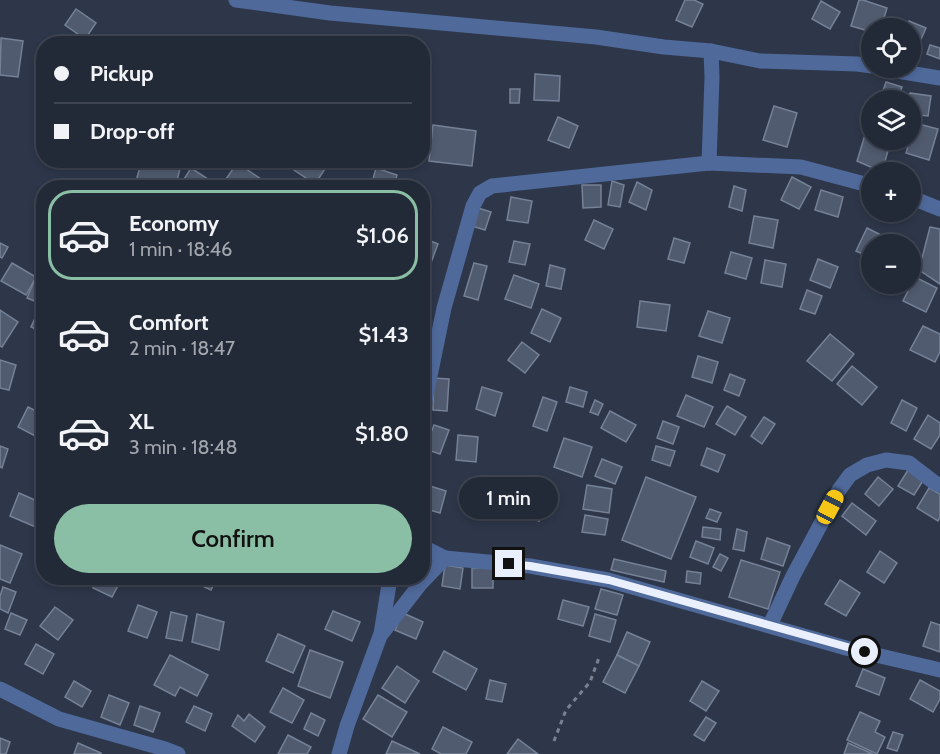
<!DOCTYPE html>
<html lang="en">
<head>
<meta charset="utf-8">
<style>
	body { margin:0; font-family:Cabin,sans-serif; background:#2e3542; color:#f1f3f6; height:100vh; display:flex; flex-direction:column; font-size:22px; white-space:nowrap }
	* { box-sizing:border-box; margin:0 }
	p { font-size:20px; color:#a2a6ad }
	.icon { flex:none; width:33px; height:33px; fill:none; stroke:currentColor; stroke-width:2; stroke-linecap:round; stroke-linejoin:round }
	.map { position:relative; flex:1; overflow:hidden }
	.sheet { position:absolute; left:36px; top:180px; width:394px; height:405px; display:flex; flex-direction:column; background:#222937; border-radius:24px; box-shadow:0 3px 9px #0003,0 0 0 2px #3f4552 }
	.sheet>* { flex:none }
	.banner { position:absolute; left:36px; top:36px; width:394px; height:132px; border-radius:24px; box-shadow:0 3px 9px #0003,0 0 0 2px #3f4552; display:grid; align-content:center; height:132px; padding:0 18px; background:#222937 }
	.controls { position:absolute; left:861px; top:18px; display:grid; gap:12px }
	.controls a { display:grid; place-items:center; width:60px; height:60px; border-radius:50%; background:#222937; box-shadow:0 3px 9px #0003,0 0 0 2px #3f4552; font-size:30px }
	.end { position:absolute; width:27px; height:27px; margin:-14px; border:8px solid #e9effc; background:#111; box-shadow:0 0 0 3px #111 }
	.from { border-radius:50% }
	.bubble { position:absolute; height:42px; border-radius:21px; background:#222937; box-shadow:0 3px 9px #0003,0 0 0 2px #3f4552; font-size:20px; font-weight:600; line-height:42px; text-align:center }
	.car { position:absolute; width:18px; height:36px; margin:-18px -9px; border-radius:8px; box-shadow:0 0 4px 2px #0007; background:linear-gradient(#f5c518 24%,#345 0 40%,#f5c518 0 76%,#345 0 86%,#f5c518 0) }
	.banner b { display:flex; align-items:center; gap:21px; height:57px; font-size:22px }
	.banner b+b { border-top:2px solid #3f4552 }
	.banner i { width:15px; height:15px; background:#f1f3f6 }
	ul { padding:10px 0 0; list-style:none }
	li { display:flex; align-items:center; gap:18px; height:90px; margin:0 12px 9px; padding:0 6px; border:3px solid transparent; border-radius:24px }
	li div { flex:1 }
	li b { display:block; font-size:22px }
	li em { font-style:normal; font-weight:600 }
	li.on { border-color:#8abfa5 }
	li>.icon { width:54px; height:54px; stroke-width:1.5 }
	.button { display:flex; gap:12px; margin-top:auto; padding:12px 18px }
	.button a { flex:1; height:69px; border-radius:36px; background:#8abfa5; color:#111; font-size:24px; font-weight:600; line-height:69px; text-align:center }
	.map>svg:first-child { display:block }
</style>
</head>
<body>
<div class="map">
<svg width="940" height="754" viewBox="0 0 940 754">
	<rect width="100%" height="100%" fill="#2d3749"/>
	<g fill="#505b6f" stroke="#758197" stroke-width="1.5">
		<polygon points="685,0 694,0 703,4 692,27 676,20"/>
		<polygon points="859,0 863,0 887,8 881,28 872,28 872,32 851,26"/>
		<polygon points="821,1 840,12 830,29 812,19"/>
		<polygon points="76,9 96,23 85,39 65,25"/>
		<polygon points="909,21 926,28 918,46 910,43 910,28 906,28"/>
		<polygon points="1,38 23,41 18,77 0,75"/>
		<polygon points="930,45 940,48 940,59 927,54"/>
		<polygon points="535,74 560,76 559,101 534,100"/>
		<polygon points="886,82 902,87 897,100 880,100"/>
		<polygon points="510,89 520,89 519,103 510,103"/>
		<polygon points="910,93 931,96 928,116 910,114 910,100 909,100"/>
		<polygon points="774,106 797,113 787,147 763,140"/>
		<polygon points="558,117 578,126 569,148 548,140"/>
		<polygon points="915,123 938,129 929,160 906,153"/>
		<polygon points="433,125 476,131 472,166 429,161"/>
		<polygon points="868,125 872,127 872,140 891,140 882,172 857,161"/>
		<polygon points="142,160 152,160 180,169 175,188 134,188"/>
		<polygon points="301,160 331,160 315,184 294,170"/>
		<polygon points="237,163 264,181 260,188 239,188 226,179"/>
		<polygon points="191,168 214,183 211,188 179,187"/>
		<polygon points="376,168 397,175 393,188 375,188 371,186"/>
		<polygon points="792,177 811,187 799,209 781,200"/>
		<polygon points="612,181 624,185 620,207 608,205"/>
		<polygon points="637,182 652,190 646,210 629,202"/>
		<polygon points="582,185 601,185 601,207 583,208"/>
		<polygon points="734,186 746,190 742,211 729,207"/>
		<polygon points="821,190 843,197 838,217 815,210"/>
		<polygon points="511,197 532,201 528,223 507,220"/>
		<polygon points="478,208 491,212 485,230 472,226"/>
		<polygon points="754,216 778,220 773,248 749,243"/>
		<polygon points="594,220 613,229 604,249 585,240"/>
		<polygon points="930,227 940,229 940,284 919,270"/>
		<polygon points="867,228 891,240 889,244 872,244 872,258 856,251"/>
		<polygon points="423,238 438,244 429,268 423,266"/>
		<polygon points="674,238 690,243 684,263 668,259"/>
		<polygon points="514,241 530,244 525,265 509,262"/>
		<polygon points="0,243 8,247 2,258 0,257"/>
		<polygon points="731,252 752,258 746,279 725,273"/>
		<polygon points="818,259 838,267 830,288 810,280"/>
		<polygon points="765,260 786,264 782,287 761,283"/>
		<polygon points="12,263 36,277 26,295 1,281"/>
		<polygon points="474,263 487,266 478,300 464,296"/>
		<polygon points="550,265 565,269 561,289 546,286"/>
		<polygon points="514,275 539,284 531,308 505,299"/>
		<polygon points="36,277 44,281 44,305 27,298"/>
		<polygon points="915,277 937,288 926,312 903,301"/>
		<polygon points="807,290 822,296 815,314 800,309"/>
		<polygon points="640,301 670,305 666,331 637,327"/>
		<polygon points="542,309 561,318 550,342 531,333"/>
		<polygon points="0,310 18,322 2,347 0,346"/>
		<polygon points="708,311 730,318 722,343 699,336"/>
		<polygon points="37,314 44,317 44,333 31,327"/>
		<polygon points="923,326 940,334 940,352 935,362 910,350"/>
		<polygon points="830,334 854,354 832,381 807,361"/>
		<polygon points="522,342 539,355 525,373 508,360"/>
		<polygon points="698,356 718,362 712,383 692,377"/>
		<polygon points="0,360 16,365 9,390 0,388"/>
		<polygon points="852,366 877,387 862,405 837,384"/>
		<polygon points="730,374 745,380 739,396 724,390"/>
		<polygon points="434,378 449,379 447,411 433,410"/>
		<polygon points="482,387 502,393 495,416 476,409"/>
		<polygon points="570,387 587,392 583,407 566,402"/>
		<polygon points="686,395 713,407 704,427 677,416"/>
		<polygon points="543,397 557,402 547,431 533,426"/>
		<polygon points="595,400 603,404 598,415 590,412"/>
		<polygon points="902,400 917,408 906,431 891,423"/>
		<polygon points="727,406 746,417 735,435 716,424"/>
		<polygon points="28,407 44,415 43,440 18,427"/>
		<polygon points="610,411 636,425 626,442 601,428"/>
		<polygon points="928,415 940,423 940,435 931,449 914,439"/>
		<polygon points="764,417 775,424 762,444 751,436"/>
		<polygon points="663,421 679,427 673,444 657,438"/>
		<polygon points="434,425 449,430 440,454 425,449"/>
		<polygon points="458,435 478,437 476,462 456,460"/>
		<polygon points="564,438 592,447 582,477 554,467"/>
		<polygon points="0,446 8,449 2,468 0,467"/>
		<polygon points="656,446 675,451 670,466 652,460"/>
		<polygon points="707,448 725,455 718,472 701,465"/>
		<polygon points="602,459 622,467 615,484 595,476"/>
		<polygon points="908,470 924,479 914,495 898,486"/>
		<polygon points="646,477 696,497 671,559 622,540"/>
		<polygon points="878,477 893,489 879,506 865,494"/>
		<polygon points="506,482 525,489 515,512 497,504"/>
		<polygon points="427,485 446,491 440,513 423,508 423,498"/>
		<polygon points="531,485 550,491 539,521 521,515"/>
		<polygon points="587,485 612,489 609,513 583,509"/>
		<polygon points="929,488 940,494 940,517 938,521 917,508"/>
		<polygon points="19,493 44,504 44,515 38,528 10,516"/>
		<polygon points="852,503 876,521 866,535 842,516"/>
		<polygon points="710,509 721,513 717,522 706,518"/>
		<polygon points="585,515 608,519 605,535 582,532"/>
		<polygon points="703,527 721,529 720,540 702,537"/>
		<polygon points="737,529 747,532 744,551 733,549"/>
		<polygon points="767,538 790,546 783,566 761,559"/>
		<polygon points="696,541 714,548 708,564 690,557"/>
		<polygon points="0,545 22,554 10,583 0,579"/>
		<polygon points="880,551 897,563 884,583 867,572"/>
		<polygon points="720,554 728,558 721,571 713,567"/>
		<polygon points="614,559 666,571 664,582 611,570"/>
		<polygon points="741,560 780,572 768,609 729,597"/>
		<polygon points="445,565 463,568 460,589 442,586"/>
		<rect x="472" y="568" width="21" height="20"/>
		<polygon points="687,571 701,573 700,584 686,582"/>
		<polygon points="44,574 44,578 67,578 65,585 43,578"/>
		<polygon points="98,578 122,578 112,597 93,588"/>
		<polygon points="185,578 217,578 211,590"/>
		<polygon points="840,580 860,593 846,616 825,604"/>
		<polygon points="3,587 16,592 8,613 0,609 0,596"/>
		<polygon points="601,589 623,595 617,615 595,609"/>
		<polygon points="563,600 589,607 583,626 558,619"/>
		<polygon points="138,605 157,612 147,638 128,631"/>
		<polygon points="55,607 73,620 58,640 40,626"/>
		<polygon points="333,611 360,622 352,641 325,629"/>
		<polygon points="171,612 187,616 182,641 166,638"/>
		<polygon points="11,613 27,620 20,635 5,629"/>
		<polygon points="403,613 423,622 416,639 395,630"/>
		<polygon points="197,614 224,622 219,650 192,642"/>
		<polygon points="595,614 616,620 610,642 589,636"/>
		<polygon points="931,622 940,625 940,652 923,646"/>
		<polygon points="627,632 650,642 639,666 617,655"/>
		<polygon points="278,634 305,646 293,673 266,661"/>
		<polygon points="36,644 54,654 43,674 25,664"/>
		<polygon points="310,650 343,662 330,698 298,686"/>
		<polygon points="444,651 477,669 466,690 433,672"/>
		<polygon points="170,655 208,675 197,696 180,687 175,696 154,685"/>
		<polygon points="617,655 639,666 625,693 603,682"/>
		<polygon points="397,666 419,681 405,703 382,688"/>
		<polygon points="863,669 885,678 879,695 856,686"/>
		<polygon points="490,680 506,684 502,702 486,699"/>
		<polygon points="920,680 940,691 940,699 933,712 910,699"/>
		<polygon points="74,681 91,691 82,707 65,697"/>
		<polygon points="702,681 719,691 706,711 690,701"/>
		<polygon points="283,688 304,700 292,723 270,712"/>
		<polygon points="109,695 129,703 120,725 101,717"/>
		<polygon points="378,695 407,712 392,737 363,719"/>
		<polygon points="140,706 160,713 153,732 134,725"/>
		<polygon points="194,706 212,714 205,731 186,722"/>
		<polygon points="860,712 880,721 875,732 885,737 877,754 847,740"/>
		<polygon points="311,713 325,720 318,736 304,729"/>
		<polygon points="249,714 265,727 255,742 232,726 238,715 244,721"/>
		<polygon points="706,717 716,723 704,741 694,735"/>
		<polygon points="443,727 472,742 466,754 441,754 432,749"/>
		<polygon points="893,732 903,735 897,751 887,748"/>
		<polygon points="288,735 311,747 307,754 278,754"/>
		<polygon points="0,738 10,742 6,754 0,754"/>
		<polygon points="518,739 538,754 507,754"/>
		<polygon points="392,741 420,754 386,754"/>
		<polygon points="78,743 101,753 101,754 74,754"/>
		<polygon points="848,743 873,754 844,754"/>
	</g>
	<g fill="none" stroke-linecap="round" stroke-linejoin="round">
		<polyline stroke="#7a8292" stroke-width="3" stroke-dasharray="4.5 4.5" stroke-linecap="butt" points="554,741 566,710 590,682 600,655"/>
		<g stroke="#4f699b" stroke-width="15">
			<polyline points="236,0 330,13 596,37 664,47 711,51"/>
			<polyline points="879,68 940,78"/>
			<polyline points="709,163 712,77 711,51 760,61 857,64 872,66"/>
			<polyline points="910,197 940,209"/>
			<polyline points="423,410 444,308 473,206 480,193 492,186 709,163 801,167 872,186"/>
			<polyline points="423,547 445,558"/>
			<polyline points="770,625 793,576 839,490 850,475 867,465 886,460 909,463 935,483 940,485"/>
			<polyline points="381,634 390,578"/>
			<polyline points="0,689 59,719 165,749 178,754"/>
			<polyline points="339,754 347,726 380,636 421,583 445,558 530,566 608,580 846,648 940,670"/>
		</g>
	</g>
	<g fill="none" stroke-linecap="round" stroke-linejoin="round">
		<polyline stroke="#e9effc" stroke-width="8" points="509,564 530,566 609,580 865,652"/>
	</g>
</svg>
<div class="controls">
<a><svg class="icon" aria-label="locate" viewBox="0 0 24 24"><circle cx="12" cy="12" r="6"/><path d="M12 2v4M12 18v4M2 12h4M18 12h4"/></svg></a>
<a><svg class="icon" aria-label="layers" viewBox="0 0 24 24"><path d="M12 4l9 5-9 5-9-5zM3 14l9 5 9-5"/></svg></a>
<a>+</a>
<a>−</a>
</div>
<i class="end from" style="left:865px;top:652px"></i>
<i class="end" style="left:509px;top:564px"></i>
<div class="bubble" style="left:459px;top:477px;width:99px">1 min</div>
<i class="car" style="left:830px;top:507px;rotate:28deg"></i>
<div class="banner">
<b><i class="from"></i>Pickup</b>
<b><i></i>Drop-off</b>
</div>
<section class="sheet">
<ul>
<li class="on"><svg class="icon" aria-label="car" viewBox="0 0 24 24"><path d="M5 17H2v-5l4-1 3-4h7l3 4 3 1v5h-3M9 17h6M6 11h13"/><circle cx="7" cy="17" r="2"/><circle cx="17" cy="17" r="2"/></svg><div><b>Economy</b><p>1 min · 18:46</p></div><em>$1.06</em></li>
<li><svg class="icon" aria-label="car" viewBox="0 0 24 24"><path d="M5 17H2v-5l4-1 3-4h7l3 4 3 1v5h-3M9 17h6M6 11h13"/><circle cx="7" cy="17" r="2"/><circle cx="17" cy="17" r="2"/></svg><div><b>Comfort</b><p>2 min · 18:47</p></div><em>$1.43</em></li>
<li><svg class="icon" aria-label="car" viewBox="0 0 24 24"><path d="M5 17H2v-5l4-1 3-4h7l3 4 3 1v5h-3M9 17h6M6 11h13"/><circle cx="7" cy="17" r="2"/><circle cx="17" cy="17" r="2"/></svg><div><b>XL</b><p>3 min · 18:48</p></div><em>$1.80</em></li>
</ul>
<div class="button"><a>Confirm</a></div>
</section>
</div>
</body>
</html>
